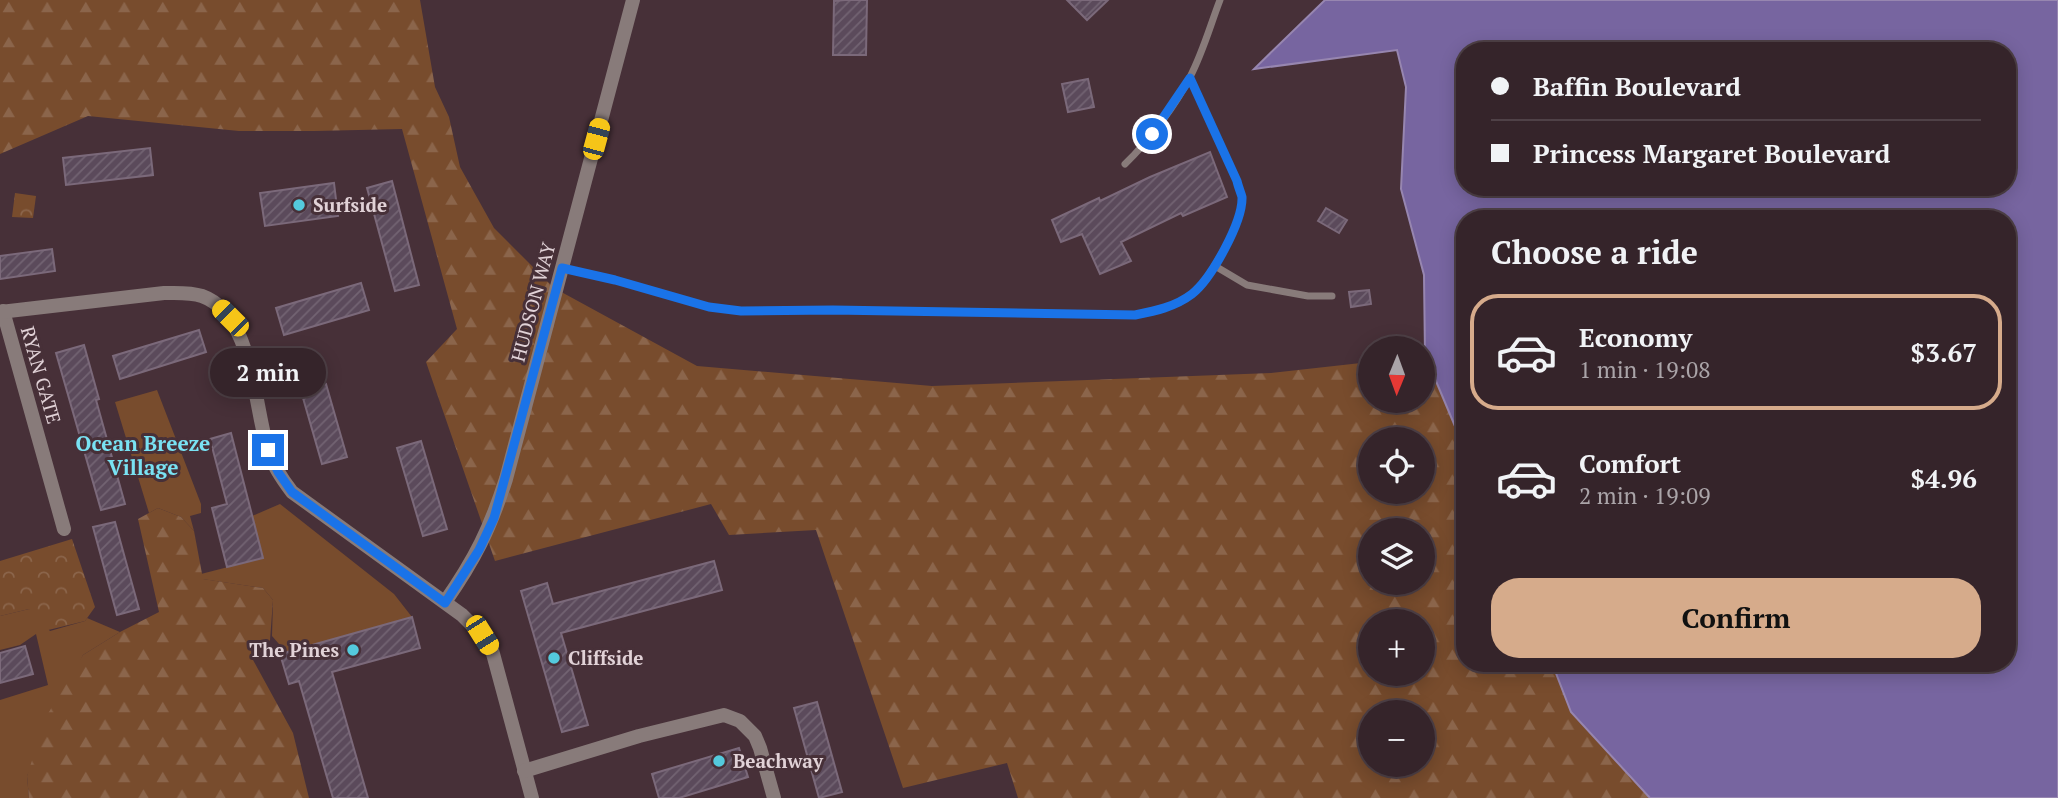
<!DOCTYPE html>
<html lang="en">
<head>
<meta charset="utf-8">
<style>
	body { margin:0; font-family:"PT Serif",serif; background:#403036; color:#f1f3f6; height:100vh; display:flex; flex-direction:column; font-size:26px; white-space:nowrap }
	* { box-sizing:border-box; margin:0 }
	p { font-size:23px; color:#aaa4a8 }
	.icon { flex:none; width:38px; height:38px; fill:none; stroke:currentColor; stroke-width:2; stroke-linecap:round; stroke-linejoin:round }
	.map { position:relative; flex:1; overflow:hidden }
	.details { position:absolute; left:1456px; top:210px; width:560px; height:462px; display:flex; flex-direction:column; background:#35242a; border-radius:28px; box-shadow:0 4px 18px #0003,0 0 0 2px #4f4147 }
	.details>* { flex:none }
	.hud { position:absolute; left:1456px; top:42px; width:560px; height:154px; border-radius:28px; box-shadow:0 4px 18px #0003,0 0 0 2px #4f4147; display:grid; align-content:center; height:154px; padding:0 35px; background:#35242a }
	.needle { width:46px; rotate:181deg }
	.fabs { position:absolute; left:1358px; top:336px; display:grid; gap:14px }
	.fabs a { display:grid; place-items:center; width:77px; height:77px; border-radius:50%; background:#35242a; box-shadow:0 4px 18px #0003,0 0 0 2px #4f4147; font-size:35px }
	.end { position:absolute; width:32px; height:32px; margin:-16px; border:9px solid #1a73e8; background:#fff; box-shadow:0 0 0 4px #fff }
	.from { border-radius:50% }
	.bubble { position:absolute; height:49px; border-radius:24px; background:#35242a; box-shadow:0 4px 18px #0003,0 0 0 2px #4f4147; font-size:23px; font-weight:800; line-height:49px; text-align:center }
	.car { position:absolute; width:21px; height:42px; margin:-21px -10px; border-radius:9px; box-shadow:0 0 5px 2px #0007; background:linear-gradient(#f5c518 24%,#345 0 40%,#f5c518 0 76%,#345 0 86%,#f5c518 0) }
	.hud b { display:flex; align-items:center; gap:24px; height:66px; font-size:26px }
	.hud b+b { border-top:2px solid #4f4147 }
	.hud i { width:18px; height:18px; background:#f1f3f6 }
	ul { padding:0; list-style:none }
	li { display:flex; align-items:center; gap:21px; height:116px; margin:0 14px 10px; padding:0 21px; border:4px solid transparent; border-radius:28px }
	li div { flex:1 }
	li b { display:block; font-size:26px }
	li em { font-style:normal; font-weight:800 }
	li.on { border-color:#d6ab8b }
	li>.icon { width:63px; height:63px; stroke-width:1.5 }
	h2 { padding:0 35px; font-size:32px; line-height:84px }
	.cta { display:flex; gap:14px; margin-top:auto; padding:14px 35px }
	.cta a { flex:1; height:80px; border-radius:28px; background:#d6ab8b; color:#111; font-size:28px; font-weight:800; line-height:80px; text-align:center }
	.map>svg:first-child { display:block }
</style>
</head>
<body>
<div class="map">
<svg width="2058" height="798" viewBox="0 0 2058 798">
	<defs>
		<pattern id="forest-firs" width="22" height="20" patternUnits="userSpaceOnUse" patternTransform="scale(1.75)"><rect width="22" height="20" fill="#784c2d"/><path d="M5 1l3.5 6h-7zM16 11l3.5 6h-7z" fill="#8b654b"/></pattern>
		<pattern id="park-crowns" width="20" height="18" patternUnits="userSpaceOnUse" patternTransform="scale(1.75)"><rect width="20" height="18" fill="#784c2d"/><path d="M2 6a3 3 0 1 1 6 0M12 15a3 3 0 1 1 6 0" fill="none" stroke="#8b654b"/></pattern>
		<pattern id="building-hatch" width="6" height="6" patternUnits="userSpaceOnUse" patternTransform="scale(1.75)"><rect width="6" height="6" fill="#5b4a5b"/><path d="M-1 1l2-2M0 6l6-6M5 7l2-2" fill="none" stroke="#726372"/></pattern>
	</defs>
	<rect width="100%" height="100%" fill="#473038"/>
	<g fill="#784c2d">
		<polygon points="157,390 201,504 201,513 190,516 194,531 181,517 158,508 149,513 115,402"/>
		<polygon points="280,504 394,594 412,617 286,652 272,636 273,600 263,588 202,579 201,574 263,558 252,516"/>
		<polygon points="29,609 50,631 85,621 87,618 120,632 83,655 27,776 29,798 0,798 0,700 48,685 36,634 20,645 0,650 0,616"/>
	</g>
	<g fill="url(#forest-firs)" fill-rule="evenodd">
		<path d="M0,0H420L435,87L449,117L460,167L494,228L554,288L697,366L932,386L1271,373L1370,362V401H1423V355H1425L1465,450V663H1552L1571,712L1650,798H1018L1007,763L903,788L816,530L729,535L711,504L495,561L426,362L457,329L402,129L314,131H239L88,116L0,154ZM1370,439H1423V492H1370ZM1370,530H1423V583H1370ZM1370,621H1423V674H1370ZM1370,712H1423V765H1370Z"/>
		<polygon points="158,508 181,517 194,531 203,579 263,588 273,600 270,640 253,660 293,733 309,798 29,798 27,776 46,717 83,655 120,632 159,612 138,519"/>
	</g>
	<g fill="url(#park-crowns)">
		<polygon points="15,193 36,196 33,218 12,217"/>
		<polygon points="72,539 95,607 85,621 36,633 29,609 0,616 0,561"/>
	</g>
	<path fill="#7765a0" stroke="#9786b0" stroke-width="2" fill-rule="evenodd" d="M1325,0H2058V798H1650L1571,712L1552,663H2007V219H1465V450L1425,355L1424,275L1401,189L1406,87L1397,50L1254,69ZM1465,51H2007V187H1465Z"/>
	<g fill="url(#building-hatch)" stroke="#7b697a" stroke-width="2">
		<polygon points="845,0 867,0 866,55 833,55 834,1"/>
		<polygon points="1067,0 1108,0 1087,20"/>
		<polygon points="1088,79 1094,107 1068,112 1062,84"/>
		<polygon points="150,148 153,175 66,185 63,158"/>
		<polygon points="1210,152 1227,197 1183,216 1181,213 1121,242 1131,261 1100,274 1082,234 1061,242 1052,220 1099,198 1100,201 1150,177"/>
		<polygon points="392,181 419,285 395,291 367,188"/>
		<polygon points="334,183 338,216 265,226 260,193"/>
		<polygon points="1326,208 1347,220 1339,233 1318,221"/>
		<polygon points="52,249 55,271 0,279 0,256"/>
		<polygon points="361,283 369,310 284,335 276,308"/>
		<polygon points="1369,290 1371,304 1351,307 1349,292"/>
		<polygon points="199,330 206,352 120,379 113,356"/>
		<polygon points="84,345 99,399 96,400 125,504 101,510 56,353"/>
		<polygon points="326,384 347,457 322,464 301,391"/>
		<polygon points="231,433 263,558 227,567 212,508 227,504 210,439"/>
		<polygon points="421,441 447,529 423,536 397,448"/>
		<polygon points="115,522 139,609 117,615 93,527"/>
		<polygon points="714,561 722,590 561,633 588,725 562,732 521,591 547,583 553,604"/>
		<polygon points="412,617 420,648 332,672 368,798 333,798 299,681 289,684 280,654"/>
		<polygon points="25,646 33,674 0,683 0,653"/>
		<polygon points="817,702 842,792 819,798 794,708"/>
		<polygon points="739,748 748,777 679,798 659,798 652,774"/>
	</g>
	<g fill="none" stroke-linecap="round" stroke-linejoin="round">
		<g stroke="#887b7a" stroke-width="7">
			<path d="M1125,164C1148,142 1176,105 1190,77C1203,52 1210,26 1220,0"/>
			<polyline points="1215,266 1247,285 1308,296 1332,296"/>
			<path d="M562,268L615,280L709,307L741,311L833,310L1135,315C1155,311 1176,307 1192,294C1210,279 1243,222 1242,197C1241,193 1238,186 1237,181L1190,78"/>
		</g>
		<g stroke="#887b7a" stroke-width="14">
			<polyline points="3,311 64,529"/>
			<path d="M0,312L164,293C177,293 190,292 202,296C253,314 254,406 268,450C273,466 282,479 292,492L462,615L482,635L492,650L532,798"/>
			<path d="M445,602C475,559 490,529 506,479L633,0"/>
			<polyline points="524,771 639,736 724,715 740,721 755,736 760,748 774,798"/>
		</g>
	</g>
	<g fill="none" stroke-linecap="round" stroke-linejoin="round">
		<path stroke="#1a73e8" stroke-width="9" d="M268,450L278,472L292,492L445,603L479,550L494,518L562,268L615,280L709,307L741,311L833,310L1135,315C1155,311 1175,307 1192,294C1211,279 1243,222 1242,197C1241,193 1238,186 1237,181L1190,78L1152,134"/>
	</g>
	<g fill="#54cadd" stroke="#473038" stroke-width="2.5">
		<circle cx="299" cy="205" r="7"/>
		<circle cx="353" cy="650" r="7"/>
		<circle cx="554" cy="658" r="7"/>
		<circle cx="719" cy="761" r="7"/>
	</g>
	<g text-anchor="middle" stroke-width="6" stroke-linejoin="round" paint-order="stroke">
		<g font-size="19" font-weight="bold" fill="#e1d2d7" stroke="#473038" text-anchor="start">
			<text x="313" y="212">Surfside</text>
			<text x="339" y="657" text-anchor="end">The Pines</text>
			<text x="568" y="665">Cliffside</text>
			<text x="733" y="768">Beachway</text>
		</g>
		<g font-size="19" fill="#e1d2d7" stroke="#473038">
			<text transform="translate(533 302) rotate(-75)" y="7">HUDSON WAY</text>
			<text transform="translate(41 375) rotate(74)" y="7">RYAN GATE</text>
		</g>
		<g font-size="21" font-weight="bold" fill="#79e2f3" stroke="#473038">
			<text x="143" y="451">Ocean Breeze<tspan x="143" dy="24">Village</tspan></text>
		</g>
	</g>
</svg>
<div class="fabs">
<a><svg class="needle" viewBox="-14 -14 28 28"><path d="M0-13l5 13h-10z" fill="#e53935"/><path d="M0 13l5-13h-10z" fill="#aaa4a8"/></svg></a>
<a><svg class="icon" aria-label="locate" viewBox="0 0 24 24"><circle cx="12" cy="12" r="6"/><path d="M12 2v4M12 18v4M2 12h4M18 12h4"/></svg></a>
<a><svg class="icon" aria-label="layers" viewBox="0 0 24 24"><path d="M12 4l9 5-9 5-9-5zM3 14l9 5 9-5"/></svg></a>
<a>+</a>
<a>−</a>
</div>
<i class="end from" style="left:1152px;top:134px"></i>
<i class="end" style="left:268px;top:450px"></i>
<div class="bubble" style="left:210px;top:348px;width:116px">2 min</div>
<i class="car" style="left:596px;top:139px;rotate:15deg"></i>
<i class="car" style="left:230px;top:318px;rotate:315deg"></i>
<i class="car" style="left:482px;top:635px;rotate:148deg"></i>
<div class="hud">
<b><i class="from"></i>Baffin Boulevard</b>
<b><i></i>Princess Margaret Boulevard</b>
</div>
<section class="details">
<h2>Choose a ride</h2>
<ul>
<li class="on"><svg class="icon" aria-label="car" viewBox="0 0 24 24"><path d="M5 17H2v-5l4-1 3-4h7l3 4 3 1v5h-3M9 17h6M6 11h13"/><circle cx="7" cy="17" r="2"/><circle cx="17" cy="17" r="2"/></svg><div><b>Economy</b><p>1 min · 19:08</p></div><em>$3.67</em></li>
<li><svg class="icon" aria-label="car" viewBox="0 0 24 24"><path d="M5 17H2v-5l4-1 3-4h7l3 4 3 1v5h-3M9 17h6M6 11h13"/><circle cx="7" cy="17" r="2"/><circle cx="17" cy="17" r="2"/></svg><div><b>Comfort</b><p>2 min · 19:09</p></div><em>$4.96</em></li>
</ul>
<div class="cta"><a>Confirm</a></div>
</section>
</div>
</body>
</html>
